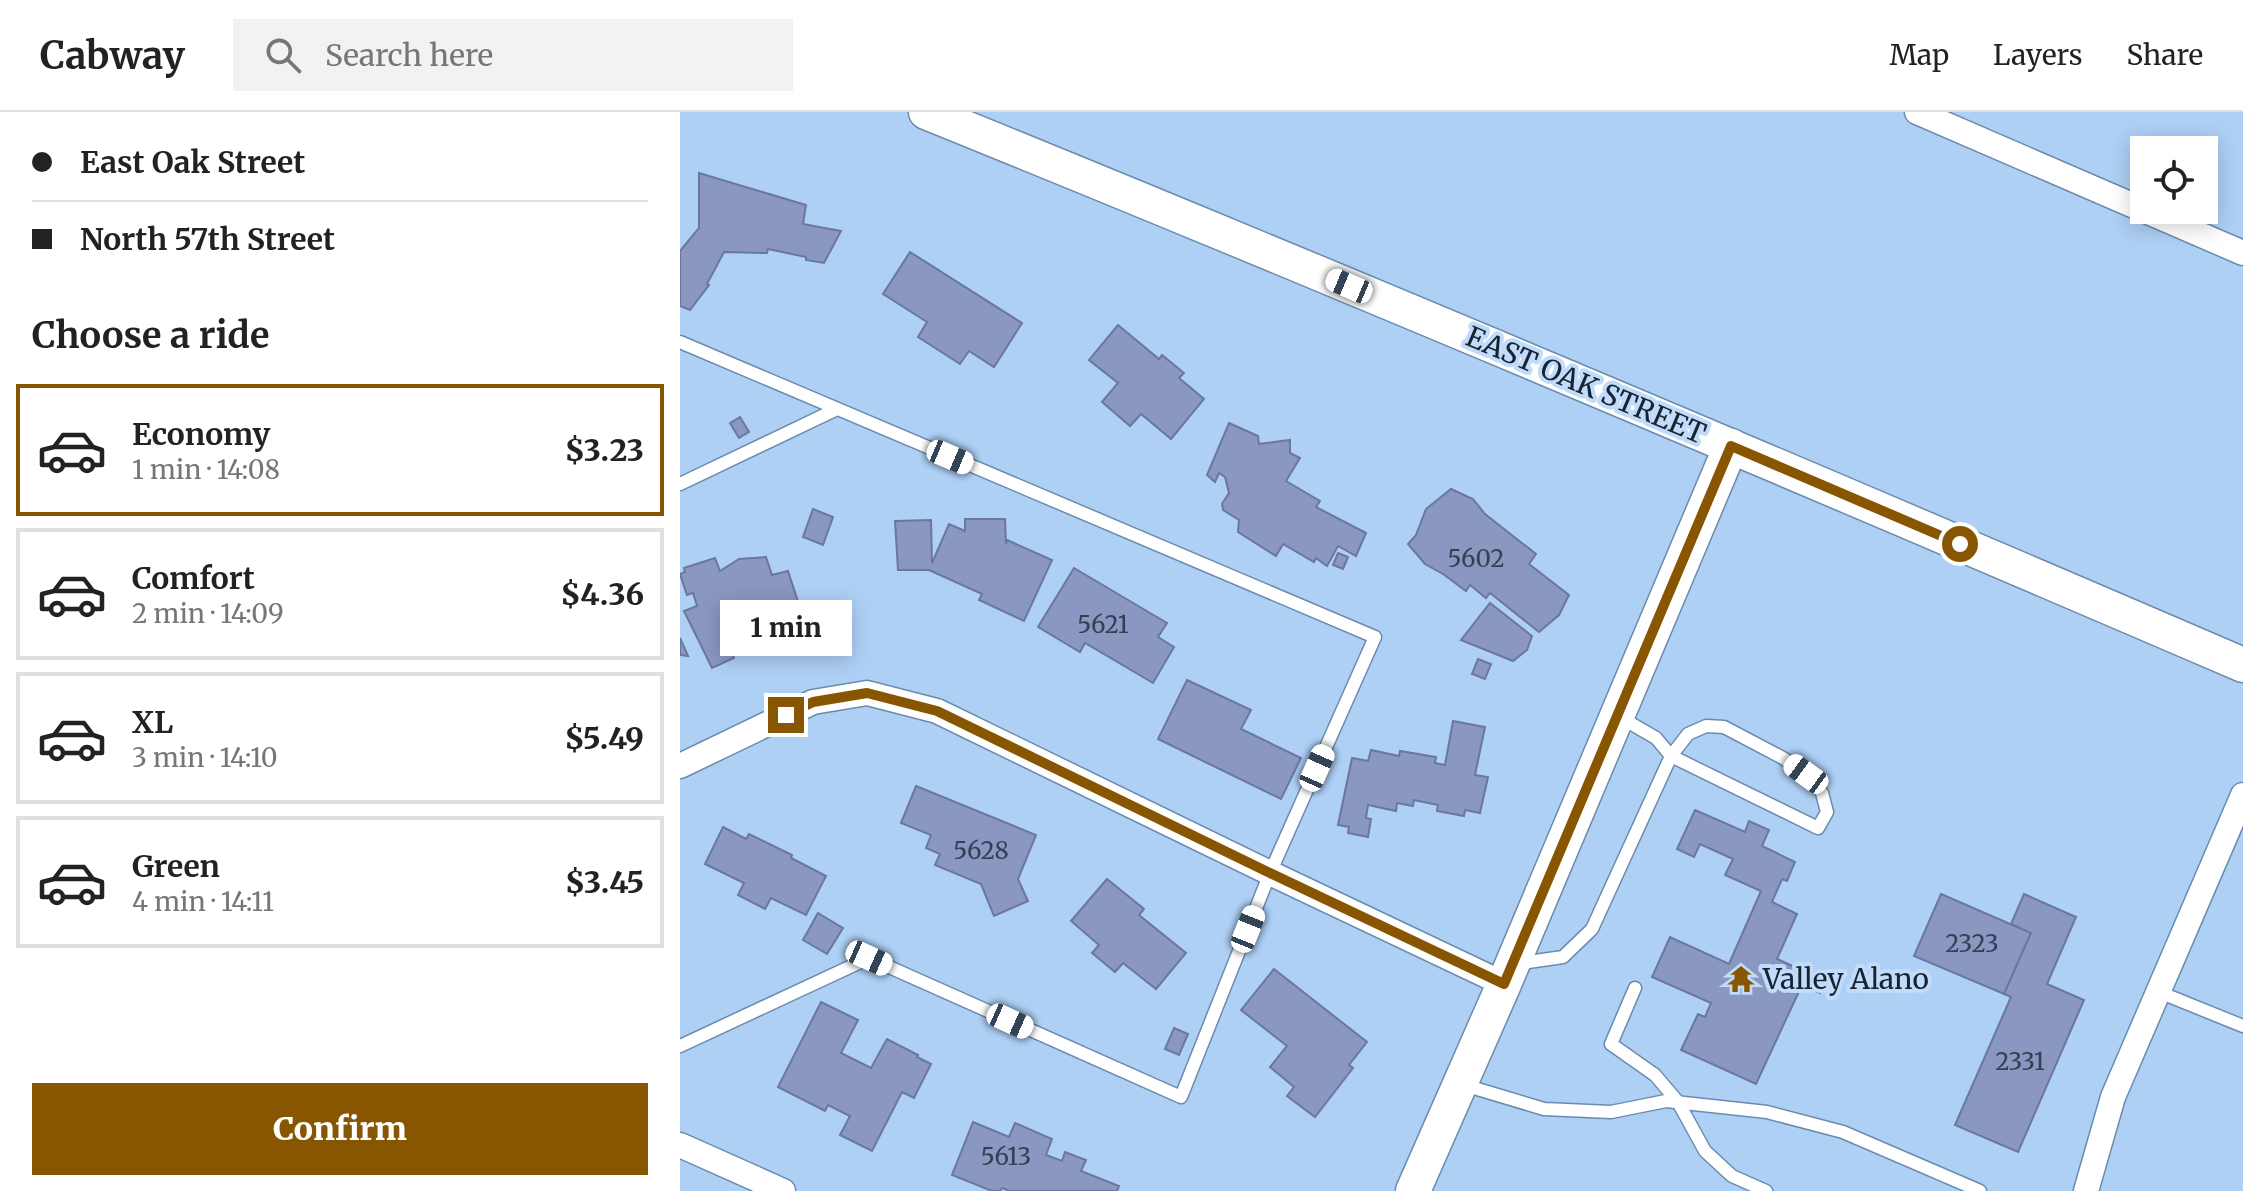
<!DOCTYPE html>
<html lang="en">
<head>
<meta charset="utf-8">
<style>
	body { margin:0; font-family:Merriweather,serif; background:#f2f2f2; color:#222; height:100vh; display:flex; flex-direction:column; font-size:30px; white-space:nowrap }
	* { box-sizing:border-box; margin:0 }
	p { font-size:26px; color:#767676 }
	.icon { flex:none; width:44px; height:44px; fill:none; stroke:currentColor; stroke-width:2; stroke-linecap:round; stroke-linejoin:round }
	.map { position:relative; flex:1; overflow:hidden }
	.details { display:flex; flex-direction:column; background:#fff; width:680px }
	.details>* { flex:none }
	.hud { display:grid; align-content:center; height:176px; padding:0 32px; background:#fff }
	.buttons { position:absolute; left:1450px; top:24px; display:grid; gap:16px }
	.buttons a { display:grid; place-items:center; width:88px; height:88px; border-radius:0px; background:#fff; box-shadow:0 4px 20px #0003; font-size:40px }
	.end { position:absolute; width:36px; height:36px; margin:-18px; border:10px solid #885600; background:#fff; box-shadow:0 0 0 4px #fff }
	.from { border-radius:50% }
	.bubble { position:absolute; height:56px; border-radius:0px; background:#fff; box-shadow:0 4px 20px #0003; font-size:26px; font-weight:800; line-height:56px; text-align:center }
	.car { position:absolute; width:24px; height:48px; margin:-24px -12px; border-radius:10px; box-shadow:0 0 6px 2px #0007; background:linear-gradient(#fff 24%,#345 0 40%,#fff 0 76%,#345 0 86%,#fff 0) }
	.hud b { display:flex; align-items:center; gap:28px; height:76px; font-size:30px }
	.hud b+b { border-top:2px solid #e0e0e0 }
	.hud i { width:20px; height:20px; background:#222 }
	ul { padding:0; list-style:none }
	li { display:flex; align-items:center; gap:24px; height:132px; margin:0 16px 12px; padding:0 16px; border:4px solid #e0e0e0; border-radius:0px }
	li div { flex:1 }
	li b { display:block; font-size:30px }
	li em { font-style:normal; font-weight:800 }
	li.current { border-color:#885600 }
	li>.icon { width:72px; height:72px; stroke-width:1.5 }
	h2 { padding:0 32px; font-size:36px; line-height:96px }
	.primary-button { display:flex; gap:16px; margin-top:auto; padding:16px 32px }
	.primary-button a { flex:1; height:92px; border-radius:0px; background:#885600; color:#fff; font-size:32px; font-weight:800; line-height:92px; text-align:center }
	header { display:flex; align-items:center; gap:48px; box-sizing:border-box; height:112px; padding:0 40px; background:#fff; border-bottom:2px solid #e0e0e0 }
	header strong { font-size:38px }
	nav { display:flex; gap:44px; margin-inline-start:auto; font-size:28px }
	.search { width:560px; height:72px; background:#f2f2f2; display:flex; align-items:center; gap:20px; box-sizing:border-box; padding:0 28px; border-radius:0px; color:#767676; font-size:30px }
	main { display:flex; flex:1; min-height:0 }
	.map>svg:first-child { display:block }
</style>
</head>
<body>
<header>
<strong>Cabway</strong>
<div class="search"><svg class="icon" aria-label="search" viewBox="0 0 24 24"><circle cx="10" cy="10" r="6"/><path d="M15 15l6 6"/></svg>Search here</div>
<nav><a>Map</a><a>Layers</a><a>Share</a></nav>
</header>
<main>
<section class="details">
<div class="hud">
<b><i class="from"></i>East Oak Street</b>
<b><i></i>North 57th Street</b>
</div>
<h2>Choose a ride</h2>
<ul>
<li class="current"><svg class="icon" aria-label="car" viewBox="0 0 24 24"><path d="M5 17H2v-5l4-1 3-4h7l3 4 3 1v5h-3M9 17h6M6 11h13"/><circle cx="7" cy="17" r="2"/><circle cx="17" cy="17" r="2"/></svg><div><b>Economy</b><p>1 min · 14:08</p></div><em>$3.23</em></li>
<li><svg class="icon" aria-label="car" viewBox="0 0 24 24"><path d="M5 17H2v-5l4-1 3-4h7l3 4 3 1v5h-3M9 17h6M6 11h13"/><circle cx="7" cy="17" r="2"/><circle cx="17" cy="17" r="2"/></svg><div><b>Comfort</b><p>2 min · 14:09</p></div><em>$4.36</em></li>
<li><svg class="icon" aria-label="car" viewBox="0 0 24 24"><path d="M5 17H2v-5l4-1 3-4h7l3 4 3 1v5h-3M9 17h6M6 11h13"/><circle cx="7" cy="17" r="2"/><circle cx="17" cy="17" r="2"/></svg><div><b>XL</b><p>3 min · 14:10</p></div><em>$5.49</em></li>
<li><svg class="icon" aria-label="car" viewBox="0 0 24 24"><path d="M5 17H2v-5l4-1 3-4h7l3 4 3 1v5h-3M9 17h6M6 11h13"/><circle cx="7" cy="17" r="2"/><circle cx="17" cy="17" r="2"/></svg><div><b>Green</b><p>4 min · 14:11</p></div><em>$3.45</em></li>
</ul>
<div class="primary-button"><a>Confirm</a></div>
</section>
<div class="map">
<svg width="1563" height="1079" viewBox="0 0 1563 1079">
	<rect width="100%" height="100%" fill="#aed0f5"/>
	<g fill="#8a97c1" stroke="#6b779f" stroke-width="2">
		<polygon points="19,61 126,93 123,112 161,119 144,151 126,148 126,145 88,137 87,141 44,140 27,172 29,173 10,198 0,194 0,139 19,116"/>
		<polygon points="230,140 342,211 314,255 289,239 280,252 238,225 247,210 203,182"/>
		<polygon points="438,213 479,247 482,243 504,261 499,266 524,287 491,327 461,302 450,314 422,290 438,271 409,248"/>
		<polygon points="60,305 69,320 59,326 50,311"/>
		<polygon points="549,311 578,324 579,332 610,328 610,341 620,346 606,369 640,389 636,395 686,421 676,444 658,434 647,454 636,446 634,450 603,432 596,444 558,420 559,408 543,398 542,392 549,381 545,365 539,361 535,370 527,363"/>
		<polygon points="771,377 793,387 805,402 856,442 849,452 889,483 879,503 859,520 810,481 806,486 790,473 786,479 763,462 745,452 728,432 736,423 746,397"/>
		<polygon points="133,397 153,405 143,433 123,425"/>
		<polygon points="285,407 325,407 326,432 327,428 372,448 344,509 299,488 302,482 249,458 218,458 215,409 251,408 252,451 269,412 285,419"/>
		<polygon points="658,441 668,445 663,457 653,453"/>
		<polygon points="86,445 92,463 108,459 125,511 98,520 102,531 64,543 60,538 53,541 54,546 32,556 4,499 17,494 13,481 7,483 0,462 5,460 4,456 35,446 40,459 59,447"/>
		<polygon points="394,456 487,511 478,525 494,535 473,571 405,531 400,540 358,515"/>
		<polygon points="810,491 852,524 847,538 833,549 781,528"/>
		<polygon points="0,526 8,544 0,543"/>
		<polygon points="798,547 811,552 805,567 792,562"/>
		<polygon points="507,568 571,598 561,617 621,646 601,687 478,627"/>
		<polygon points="773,609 805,615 795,663 808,665 800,701 785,698 784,704 757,699 758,693 734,688 733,694 717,691 716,699 688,693 686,706 691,707 688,725 668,721 669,715 658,713 672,646 688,649 691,638 719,644 720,639 756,645 755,651 765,653"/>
		<polygon points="236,674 356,723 338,767 348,789 314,804 301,772 255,753 260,742 246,736 251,723 221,711"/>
		<polygon points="1015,698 1065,720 1069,709 1089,718 1082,734 1115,750 1107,769 1102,767 1092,790 1117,802 1097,847 1146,869 1140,881 1122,873 1076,972 1001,938 1018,902 1025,905 1031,891 972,865 990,825 1049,852 1081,779 1045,763 1053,747 1020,732 1014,745 997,737"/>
		<polygon points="43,715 66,727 69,722 112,743 111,746 146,764 126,803 91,786 85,797 58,783 64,771 25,752"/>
		<polygon points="427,767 464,797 459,803 506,841 476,877 443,851 435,860 412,841 419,833 391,809"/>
		<polygon points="1261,782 1351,821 1324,882 1234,844"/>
		<polygon points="1344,782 1396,805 1367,872 1404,888 1338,1040 1275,1013 1331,885 1324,882 1351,821 1331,812"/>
		<polygon points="138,801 163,816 147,842 123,828"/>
		<polygon points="594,857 687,930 669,953 673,956 635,1005 607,984 614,975 590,955 607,934 561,898"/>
		<polygon points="141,890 178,908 161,941 191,956 207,927 238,943 237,945 251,952 234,986 222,980 192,1039 160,1023 170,1004 148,993 145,999 98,975"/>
		<polygon points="494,916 508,922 499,943 485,937"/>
		<polygon points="293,1010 329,1025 335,1011 372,1027 366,1043 382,1049 385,1040 406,1048 401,1059 439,1074 437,1079 330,1079 322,1076 320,1079 312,1079 272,1063"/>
	</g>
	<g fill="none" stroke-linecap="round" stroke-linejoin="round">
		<g stroke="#6b8bae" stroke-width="15">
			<g id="lane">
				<polyline points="0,230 695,525 590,761 501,985 189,846 0,934"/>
				<polyline points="0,372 157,297"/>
				<polygon points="1026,614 1044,615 1103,646 1126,662 1142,681 1147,700 1138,716 991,644 1008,622"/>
				<polyline points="835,852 883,845 912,817 991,644 976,626 938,604"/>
				<polyline points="955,876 931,932 975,963 998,990 1025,1039 1052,1064 1086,1079"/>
				<polyline points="1479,880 1563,914"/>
				<polyline points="784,973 864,997 931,1000 986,989 1087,1000 1163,1020 1300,1079"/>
			</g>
		</g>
		<g stroke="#6b8bae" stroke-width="27">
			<g id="street">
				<polyline points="1237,0 1563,141"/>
				<polyline points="0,654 133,590 187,581 257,599 590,761 824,872"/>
				<polyline points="0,1033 103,1079"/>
				<polyline points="1406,1079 1433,985 1563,683"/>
			</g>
		</g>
		<g stroke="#6b8bae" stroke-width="37">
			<g id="secondary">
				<path d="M246,0C688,179 1126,365 1563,553"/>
				<polyline points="733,1079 824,872 1051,334"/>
			</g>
		</g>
		<use href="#lane" stroke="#fff" stroke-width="12"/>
		<use href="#street" stroke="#fff" stroke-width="24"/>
		<use href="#secondary" stroke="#fff" stroke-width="34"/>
	</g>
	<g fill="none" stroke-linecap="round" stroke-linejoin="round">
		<polyline stroke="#885600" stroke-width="10" points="106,603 133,590 187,581 257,599 590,761 824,872 1051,334 1280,432"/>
	</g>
	<defs>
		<g id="temple-bare" transform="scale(2.16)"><path d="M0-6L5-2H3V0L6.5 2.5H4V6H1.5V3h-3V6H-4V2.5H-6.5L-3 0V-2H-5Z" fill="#885600" stroke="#c1dcfa" stroke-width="2.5" paint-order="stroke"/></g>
	</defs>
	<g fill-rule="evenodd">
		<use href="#temple-bare" x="1061" y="867"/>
	</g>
	<g text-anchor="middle" stroke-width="8" stroke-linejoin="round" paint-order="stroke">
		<g font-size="24" fill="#344055">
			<text x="796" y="455">5602</text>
			<text x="423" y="521">5621</text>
			<text x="301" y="747">5628</text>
			<text x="1292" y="840">2323</text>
			<text x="1340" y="958">2331</text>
			<text x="326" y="1053">5613</text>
		</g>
		<g font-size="28" fill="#172331" stroke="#c1dcfa">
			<text transform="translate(906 273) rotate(23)" y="10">EAST OAK STREET</text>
		</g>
		<g font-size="28" fill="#172331" stroke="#c1dcfa" text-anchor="start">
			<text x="1083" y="877">Valley Alano</text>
		</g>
	</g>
</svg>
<div class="buttons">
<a><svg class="icon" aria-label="locate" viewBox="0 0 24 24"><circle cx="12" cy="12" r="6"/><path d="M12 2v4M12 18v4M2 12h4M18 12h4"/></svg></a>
</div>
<i class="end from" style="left:1280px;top:432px"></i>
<i class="end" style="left:106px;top:603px"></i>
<div class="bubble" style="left:40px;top:488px;width:132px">1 min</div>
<i class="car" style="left:669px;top:174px;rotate:293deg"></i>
<i class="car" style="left:270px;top:345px;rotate:113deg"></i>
<i class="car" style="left:637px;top:656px;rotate:24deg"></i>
<i class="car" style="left:1126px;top:662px;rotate:306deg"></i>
<i class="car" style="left:568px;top:817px;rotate:22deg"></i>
<i class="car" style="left:189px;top:846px;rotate:114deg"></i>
<i class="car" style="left:330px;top:909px;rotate:114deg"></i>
</div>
</main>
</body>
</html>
